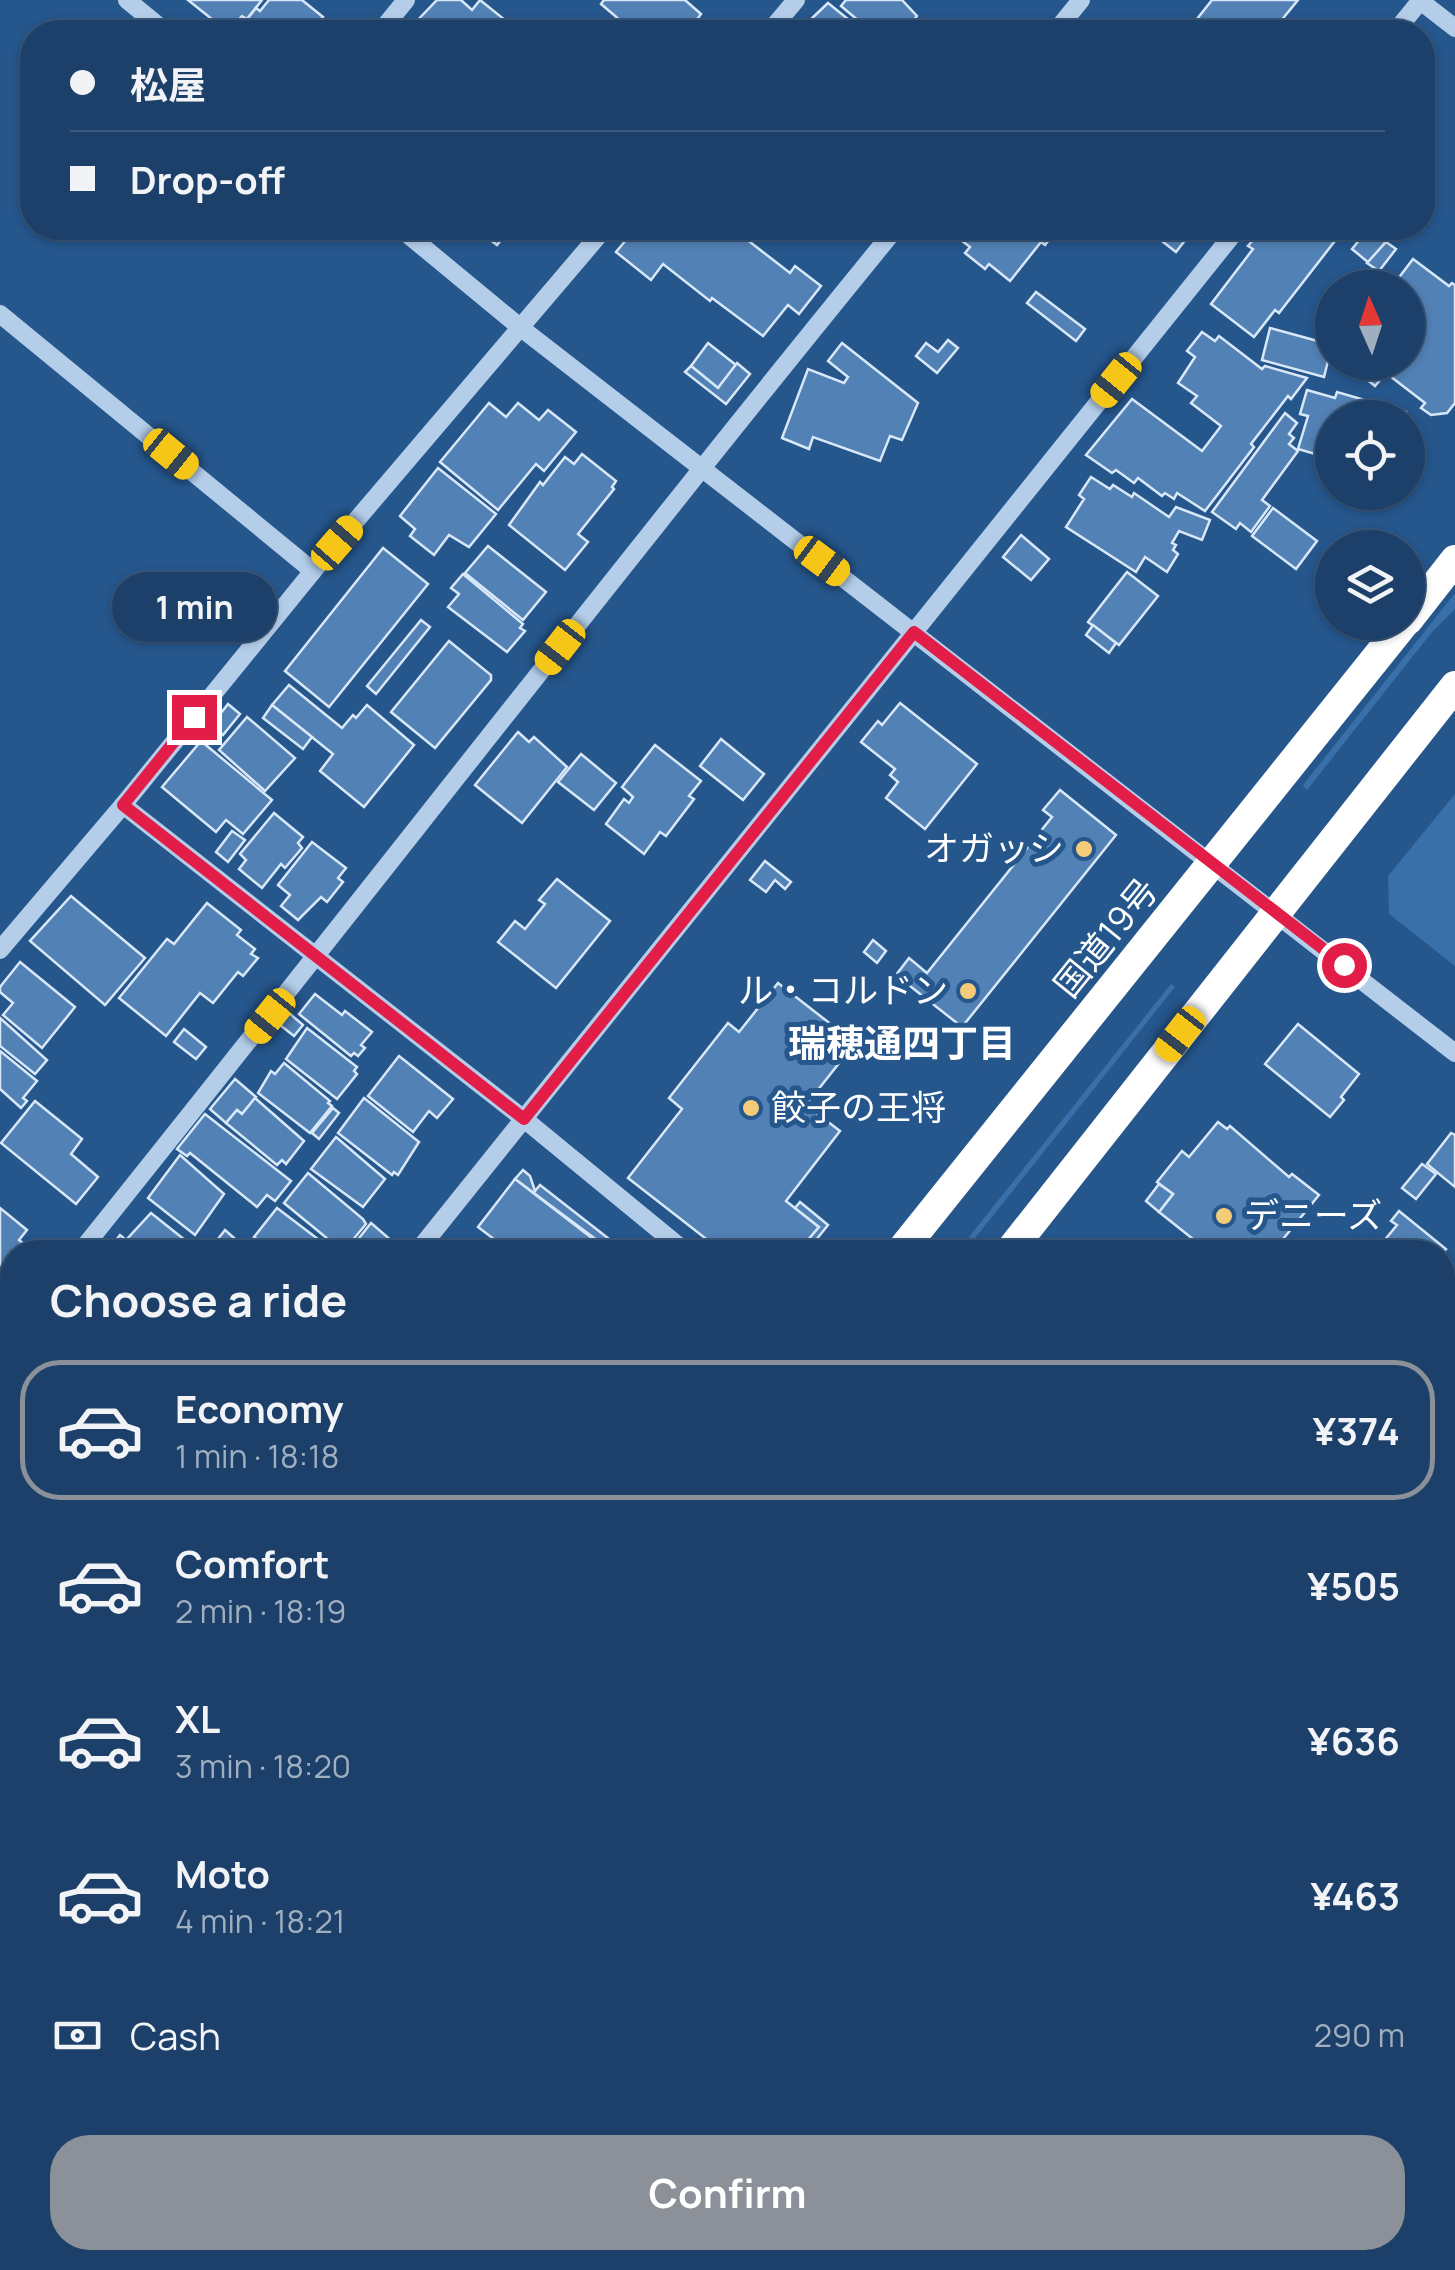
<!DOCTYPE html>
<html lang="en">
<head>
<meta charset="utf-8">
<style>
	body { margin:0; font-family:Manrope,"Noto Sans JP",sans-serif; background:#25476f; color:#f1f3f6; height:100vh; display:flex; flex-direction:column; font-size:38px; white-space:nowrap }
	* { box-sizing:border-box; margin:0 }
	p { font-size:32px; color:#a0afc0 }
	.icon { flex:none; width:55px; height:55px; fill:none; stroke:currentColor; stroke-width:2; stroke-linecap:round; stroke-linejoin:round }
	.map { position:relative; flex:1; overflow:hidden }
	.sheet { position:absolute; left:0px; top:1240px; width:1455px; height:1030px; display:flex; flex-direction:column; background:#1c4069; border-radius:40px 40px 0 0; box-shadow:0 2px 8px #0004,0 0 0 2px #3a597d }
	.sheet>* { flex:none }
	.top-card { position:absolute; left:20px; top:20px; width:1415px; height:220px; border-radius:40px; box-shadow:0 2px 8px #0004,0 0 0 2px #3a597d; display:grid; align-content:center; height:220px; padding:0 50px; background:#1c4069 }
	.needle { width:65px; rotate:357deg }
	.tools { position:absolute; left:1315px; top:270px; display:grid; gap:20px }
	.tools a { display:grid; place-items:center; width:110px; height:110px; border-radius:50%; background:#1c4069; box-shadow:0 2px 8px #0004,0 0 0 2px #3a597d; font-size:50px }
	.end { position:absolute; width:45px; height:45px; margin:-22px; border:12px solid #e11d48; background:#fff; box-shadow:0 0 0 5px #fff }
	.from { border-radius:50% }
	.bubble { position:absolute; height:70px; border-radius:35px; background:#1c4069; box-shadow:0 2px 8px #0004,0 0 0 2px #3a597d; font-size:32px; font-weight:700; line-height:70px; text-align:center }
	.car { position:absolute; width:30px; height:60px; margin:-30px -15px; border-radius:12px; box-shadow:0 0 8px 2px #0007; background:linear-gradient(#f5c518 24%,#345 0 40%,#f5c518 0 76%,#345 0 86%,#f5c518 0) }
	.top-card b { display:flex; align-items:center; gap:35px; height:95px; font-size:38px }
	.top-card b+b { border-top:2px solid #3a597d }
	.top-card i { width:25px; height:25px; background:#f1f3f6 }
	ul { padding:0; list-style:none }
	li { display:flex; align-items:center; gap:30px; height:140px; margin:0 20px 15px; padding:0 30px; border:5px solid transparent; border-radius:40px }
	li div { flex:1 }
	li b { display:block; font-size:38px }
	li em { font-style:normal; font-weight:700 }
	li.on { border-color:#8c9099 }
	li>.icon { width:90px; height:90px; stroke-width:1.5 }
	h2 { padding:0 50px; font-size:45px; line-height:120px }
	.pay { display:flex; align-items:center; gap:25px; height:110px; padding:0 50px; font-size:38px }
	.pay p { margin-inline-start:auto }
	.button { display:flex; gap:20px; margin-top:auto; padding:20px 50px }
	.button a { flex:1; height:115px; border-radius:40px; background:#8c9099; color:#fff; font-size:40px; font-weight:700; line-height:115px; text-align:center }
	.map>svg:first-child { display:block }
</style>
</head>
<body>
<div class="map">
<svg width="1455" height="2270" viewBox="0 0 1455 2270">
	<rect width="100%" height="100%" fill="#25568c"/>
	<g fill="#3a70a9">
		<polygon points="1455,593 1455,609 1432,632 1307,790 1303,785"/>
		<polygon points="1455,794 1455,966 1389,914 1388,876"/>
		<polygon points="1171,984 1175,987 964,1252 957,1252"/>
		<polygon points="718,2258 865,2258 881,2270 708,2270"/>
	</g>
	<g fill="#5281b5" stroke="#d9e8f8" stroke-width="2.5">
		<polygon points="188,0 262,0 247,19 242,16 228,32"/>
		<polygon points="269,0 302,0 323,17 311,32 237,32 256,8 260,11"/>
		<polygon points="437,0 461,0 472,10 480,0 520,32 414,32 412,26"/>
		<polygon points="604,0 685,0 701,14 698,18 709,27 704,32 634,32 601,4"/>
		<polygon points="846,0 902,0 917,16 904,32 872,32 841,6"/>
		<polygon points="1212,0 1298,0 1280,22 1293,32 1203,32 1193,24"/>
		<polygon points="828,3 864,32 820,32 808,22"/>
		<polygon points="465,228 511,228 497,245 480,232 476,237"/>
		<polygon points="636,228 732,228 790,273 795,266 821,286 799,314 788,305 763,336 712,298 710,301 663,264 651,280 616,252"/>
		<polygon points="945,228 1058,228 1045,245 1041,242 1010,281 989,264 985,269 965,253 970,247"/>
		<polygon points="1145,228 1182,228 1190,234 1176,252"/>
		<polygon points="1271,228 1345,228 1279,313 1275,310 1254,337 1211,304 1253,249 1248,246 1257,235 1262,239"/>
		<polygon points="1369,228 1387,240 1369,263 1352,249"/>
		<polygon points="1386,242 1396,249 1379,271 1367,263"/>
		<polygon points="1413,259 1449,286 1452,283 1455,285 1455,403 1447,413 1431,415 1421,408 1425,403 1386,373 1375,386 1345,362 1408,362 1408,288 1391,288"/>
		<polygon points="1036,292 1085,329 1076,341 1027,303"/>
		<polygon points="1270,328 1332,345 1324,377 1262,360"/>
		<polygon points="1202,332 1215,341 1219,336 1262,369 1265,366 1307,378 1291,399 1288,396 1251,444 1254,447 1205,511 1177,493 1174,499 1165,493 1162,496 1138,478 1134,483 1116,470 1112,473 1086,455 1132,399 1202,451 1221,426 1191,403 1197,396 1178,383 1195,357 1187,351"/>
		<polygon points="948,340 958,348 937,373 916,356 926,343 938,352"/>
		<polygon points="708,343 736,365 718,388 691,366"/>
		<polygon points="842,343 918,403 902,440 890,436 880,461 813,437 809,449 782,438 808,369 844,383 848,377 828,361"/>
		<polygon points="737,363 750,374 726,404 685,372 691,366 718,388"/>
		<polygon points="1307,390 1335,398 1337,392 1406,412 1405,418 1332,418 1332,459 1298,449 1308,416 1300,414"/>
		<polygon points="489,403 506,417 518,403 539,420 548,410 576,432 544,471 536,464 498,510 440,462"/>
		<polygon points="1285,413 1297,423 1289,434 1294,438 1289,444 1298,451 1262,500 1270,506 1251,532 1240,523 1236,529 1212,512"/>
		<polygon points="582,454 616,481 612,487 614,489 578,534 588,542 565,570 509,525 540,482 543,485 565,457 574,464"/>
		<polygon points="438,468 496,514 469,547 449,535 434,555 410,536 415,529 400,516"/>
		<polygon points="1091,477 1110,489 1113,485 1132,497 1134,493 1169,517 1176,507 1210,520 1202,540 1179,531 1172,543 1176,545 1173,550 1178,554 1167,572 1145,557 1136,572 1066,527 1084,499 1079,495"/>
		<polygon points="1273,508 1317,541 1296,569 1252,536"/>
		<polygon points="1021,535 1049,559 1031,580 1003,557"/>
		<polygon points="488,546 546,592 523,620 465,573"/>
		<polygon points="383,548 428,584 329,707 285,671"/>
		<polygon points="1127,572 1158,596 1119,645 1088,622"/>
		<polygon points="463,574 523,624 520,628 525,631 507,652 448,607 459,594 451,588"/>
		<polygon points="421,620 430,627 376,694 367,686"/>
		<polygon points="1093,625 1116,643 1109,653 1086,635"/>
		<polygon points="449,641 491,675 491,680 435,748 391,712"/>
		<polygon points="289,685 342,728 353,715 356,718 367,705 414,745 364,807 320,771 333,754 272,705"/>
		<polygon points="900,703 977,764 925,829 886,798 898,782 890,775 895,769 861,742 878,721 882,725"/>
		<polygon points="228,704 240,714 223,735 211,726"/>
		<polygon points="272,705 312,737 303,749 263,718"/>
		<polygon points="247,717 295,758 265,791 219,750"/>
		<polygon points="518,732 529,742 534,737 567,767 522,823 475,785"/>
		<polygon points="721,739 764,774 743,800 700,766"/>
		<polygon points="201,741 272,800 243,834 226,820 216,832 162,787"/>
		<polygon points="655,745 701,781 689,796 694,799 666,836 660,832 644,854 606,824 624,799 629,803 633,797 622,787"/>
		<polygon points="581,754 616,783 594,810 558,782"/>
		<polygon points="1060,790 1116,835 962,1027 896,975 909,958 927,973 1052,817 1043,810"/>
		<polygon points="274,813 303,837 298,843 302,848 285,868 281,864 262,888 239,869 246,860 240,854"/>
		<polygon points="232,831 245,840 228,862 216,852"/>
		<polygon points="312,842 346,868 338,878 343,882 327,902 321,897 298,920 281,906 290,895 278,885"/>
		<polygon points="765,861 791,882 785,889 775,880 766,892 750,880"/>
		<polygon points="557,879 610,921 556,988 498,942 515,921 525,929 545,904 539,900"/>
		<polygon points="71,896 145,958 105,1005 30,941"/>
		<polygon points="207,903 241,930 237,935 255,949 251,954 258,958 243,976 238,972 213,1003 200,993 166,1036 119,998 167,939 174,944"/>
		<polygon points="873,940 886,951 877,963 864,952"/>
		<polygon points="20,962 75,1007 42,1048 3,1015 13,1003 0,992 0,987"/>
		<polygon points="778,983 855,1043 806,1105 840,1131 786,1201 819,1227 798,1252 723,1252 628,1178 682,1109 669,1098 728,1023 739,1032"/>
		<polygon points="315,994 342,1015 345,1011 372,1032 361,1045 365,1048 358,1056 354,1053 351,1056 299,1014"/>
		<polygon points="289,1013 303,1025 294,1036 280,1025"/>
		<polygon points="0,1018 47,1060 35,1074 0,1046"/>
		<polygon points="1298,1024 1359,1074 1341,1097 1344,1100 1330,1117 1265,1064"/>
		<polygon points="307,1028 357,1067 354,1071 357,1074 337,1099 286,1059"/>
		<polygon points="184,1029 206,1047 196,1059 174,1042"/>
		<polygon points="0,1051 37,1081 23,1098 27,1101 21,1108 0,1089"/>
		<polygon points="399,1056 453,1099 437,1118 429,1111 413,1132 368,1096"/>
		<polygon points="284,1063 330,1101 328,1103 332,1106 310,1133 258,1093 271,1071 275,1074"/>
		<polygon points="235,1079 256,1097 242,1114 237,1110 226,1123 210,1109"/>
		<polygon points="255,1098 304,1141 286,1164 282,1160 277,1165 226,1123 237,1110 242,1114"/>
		<polygon points="364,1098 419,1142 398,1175 394,1172 392,1175 338,1133"/>
		<polygon points="35,1101 82,1139 71,1154 98,1177 76,1204 1,1143"/>
		<polygon points="333,1108 339,1113 319,1139 312,1133"/>
		<polygon points="205,1114 291,1181 275,1201 267,1195 257,1207 190,1153 187,1156 177,1149"/>
		<polygon points="1218,1122 1227,1129 1230,1126 1289,1177 1292,1174 1319,1195 1279,1244 1274,1240 1265,1252 1202,1252 1195,1247 1198,1243 1159,1212 1173,1194 1157,1182 1182,1151 1189,1157"/>
		<polygon points="1451,1133 1455,1135 1455,1187 1427,1164"/>
		<polygon points="336,1137 385,1179 363,1207 311,1169"/>
		<polygon points="180,1155 224,1194 195,1235 148,1198"/>
		<polygon points="1422,1164 1436,1174 1416,1199 1402,1188"/>
		<polygon points="523,1170 530,1176 535,1191 540,1185 618,1246 613,1252 515,1179"/>
		<polygon points="308,1173 363,1219 366,1224 347,1247 343,1245 340,1249 284,1203"/>
		<polygon points="515,1179 610,1252 511,1252 478,1227"/>
		<polygon points="1159,1184 1173,1194 1159,1212 1146,1201"/>
		<polygon points="800,1202 828,1225 816,1240 808,1240 819,1227 795,1208"/>
		<polygon points="0,1208 27,1230 19,1240 24,1244 17,1252 12,1252 12,1258 0,1273"/>
		<polygon points="277,1208 335,1252 274,1252 254,1237"/>
		<polygon points="1399,1211 1446,1249 1442,1253 1396,1252 1383,1242 1397,1225 1391,1221"/>
		<polygon points="151,1213 200,1252 113,1252 109,1249 120,1235 126,1240"/>
		<polygon points="371,1223 392,1241 382,1252 348,1252"/>
		<polygon points="225,1230 242,1245 235,1252 214,1252 210,1249"/>
		<polygon points="1455,1572 1455,1737 1454,1738 1442,1730 1442,1588"/>
		<polygon points="1455,1862 1455,1906 1442,1896 1442,1878"/>
		<polygon points="0,1966 12,1976 12,2010 0,2026"/>
		<polygon points="1455,2052 1455,2160 1442,2150 1442,2067"/>
		<polygon points="298,2258 647,2258 637,2270 288,2270"/>
		<polygon points="1333,2258 1375,2258 1364,2270 1346,2270"/>
	</g>
	<g fill="none" stroke-linecap="round" stroke-linejoin="round">
		<g stroke="#b4ceea" stroke-width="18">
			<polyline points="127,0 166,32"/>
			<polyline points="1419,0 1455,28"/>
			<polyline points="380,32 406,0"/>
			<polyline points="769,32 796,0"/>
			<polyline points="1055,32 1081,0"/>
			<polyline points="1395,32 1421,0"/>
			<polyline points="400,228 521,328 1455,1053"/>
			<polyline points="0,314 313,571"/>
			<polyline points="123,805 524,1119 686,1252"/>
			<polyline points="0,950 123,805 313,571 605,228"/>
			<path d="M80,1252C353,912 620,566 896,228"/>
			<polyline points="417,1252 1238,228"/>
			<polyline points="1442,1306 1455,1290"/>
			<polyline points="0,1352 12,1336"/>
			<polyline points="1442,1499 1455,1509"/>
			<polyline points="0,1507 12,1517"/>
			<polyline points="0,1780 12,1764"/>
			<polyline points="1442,1807 1455,1791"/>
			<polyline points="924,2258 940,2270"/>
			<polyline points="683,2270 693,2258"/>
			<polyline points="1074,2270 1084,2258"/>
		</g>
		<g stroke="#fff" stroke-width="30">
			<polyline points="1408,620 1455,560"/>
			<polyline points="900,1252 1405,622"/>
			<polyline points="1009,1252 1455,686"/>
			<polyline points="94,2270 104,2258"/>
			<polyline points="198,2270 208,2258"/>
		</g>
	</g>
	<g fill="none" stroke-linecap="round" stroke-linejoin="round">
		<polyline stroke="#e11d48" stroke-width="12" points="194,717 123,805 524,1119 914,632 1344,965"/>
	</g>
	<g fill="#f4cc79" stroke="#25568c" stroke-width="4">
		<circle cx="1084" cy="849" r="10"/>
		<circle cx="968" cy="991" r="10"/>
		<circle cx="751" cy="1108" r="10"/>
		<circle cx="1224" cy="1216" r="10"/>
	</g>
	<g text-anchor="middle" stroke-width="10" stroke-linejoin="round" paint-order="stroke">
		<g font-size="35" fill="#fff" stroke="#25568c" text-anchor="end">
			<text x="1064" y="861">オガッシ</text>
			<text x="948" y="1003">ル・コルドン</text>
			<text x="771" y="1120" text-anchor="start">餃子の王将</text>
			<text x="1244" y="1228" text-anchor="start">デニーズ</text>
		</g>
		<g font-size="35" fill="#fff" stroke="#25568c">
			<text transform="translate(1106 938) rotate(-51)" y="12">国道19号</text>
		</g>
		<g font-size="38" font-weight="bold" fill="#fff" stroke="#25568c">
			<text x="902" y="1057">瑞穂通四丁目</text>
		</g>
	</g>
</svg>
<div class="tools">
<a><svg class="needle" viewBox="-14 -14 28 28"><path d="M0-13l5 13h-10z" fill="#e53935"/><path d="M0 13l5-13h-10z" fill="#a0afc0"/></svg></a>
<a><svg class="icon" aria-label="locate" viewBox="0 0 24 24"><circle cx="12" cy="12" r="6"/><path d="M12 2v4M12 18v4M2 12h4M18 12h4"/></svg></a>
<a><svg class="icon" aria-label="layers" viewBox="0 0 24 24"><path d="M12 4l9 5-9 5-9-5zM3 14l9 5 9-5"/></svg></a>
</div>
<i class="end from" style="left:1344px;top:965px"></i>
<i class="end" style="left:194px;top:717px"></i>
<div class="bubble" style="left:112px;top:572px;width:165px">1 min</div>
<i class="car" style="left:1116px;top:380px;rotate:219deg"></i>
<i class="car" style="left:171px;top:454px;rotate:129deg"></i>
<i class="car" style="left:337px;top:543px;rotate:41deg"></i>
<i class="car" style="left:822px;top:561px;rotate:127deg"></i>
<i class="car" style="left:560px;top:647px;rotate:218deg"></i>
<i class="car" style="left:270px;top:1016px;rotate:219deg"></i>
<i class="car" style="left:1180px;top:1034px;rotate:218deg"></i>
<div class="top-card">
<b><i class="from"></i>松屋</b>
<b><i></i>Drop-off</b>
</div>
<section class="sheet">
<h2>Choose a ride</h2>
<ul>
<li class="on"><svg class="icon" aria-label="car" viewBox="0 0 24 24"><path d="M5 17H2v-5l4-1 3-4h7l3 4 3 1v5h-3M9 17h6M6 11h13"/><circle cx="7" cy="17" r="2"/><circle cx="17" cy="17" r="2"/></svg><div><b>Economy</b><p>1 min · 18:18</p></div><em>¥374</em></li>
<li><svg class="icon" aria-label="car" viewBox="0 0 24 24"><path d="M5 17H2v-5l4-1 3-4h7l3 4 3 1v5h-3M9 17h6M6 11h13"/><circle cx="7" cy="17" r="2"/><circle cx="17" cy="17" r="2"/></svg><div><b>Comfort</b><p>2 min · 18:19</p></div><em>¥505</em></li>
<li><svg class="icon" aria-label="car" viewBox="0 0 24 24"><path d="M5 17H2v-5l4-1 3-4h7l3 4 3 1v5h-3M9 17h6M6 11h13"/><circle cx="7" cy="17" r="2"/><circle cx="17" cy="17" r="2"/></svg><div><b>XL</b><p>3 min · 18:20</p></div><em>¥636</em></li>
<li><svg class="icon" aria-label="car" viewBox="0 0 24 24"><path d="M5 17H2v-5l4-1 3-4h7l3 4 3 1v5h-3M9 17h6M6 11h13"/><circle cx="7" cy="17" r="2"/><circle cx="17" cy="17" r="2"/></svg><div><b>Moto</b><p>4 min · 18:21</p></div><em>¥463</em></li>
</ul>
<div class="pay"><svg class="icon" aria-label="cash" viewBox="0 0 24 24"><path d="M3 7h18v10H3z"/><circle cx="12" cy="12" r="2"/></svg>Cash<p>290 m</p></div>
<div class="button"><a>Confirm</a></div>
</section>
</div>
</body>
</html>
